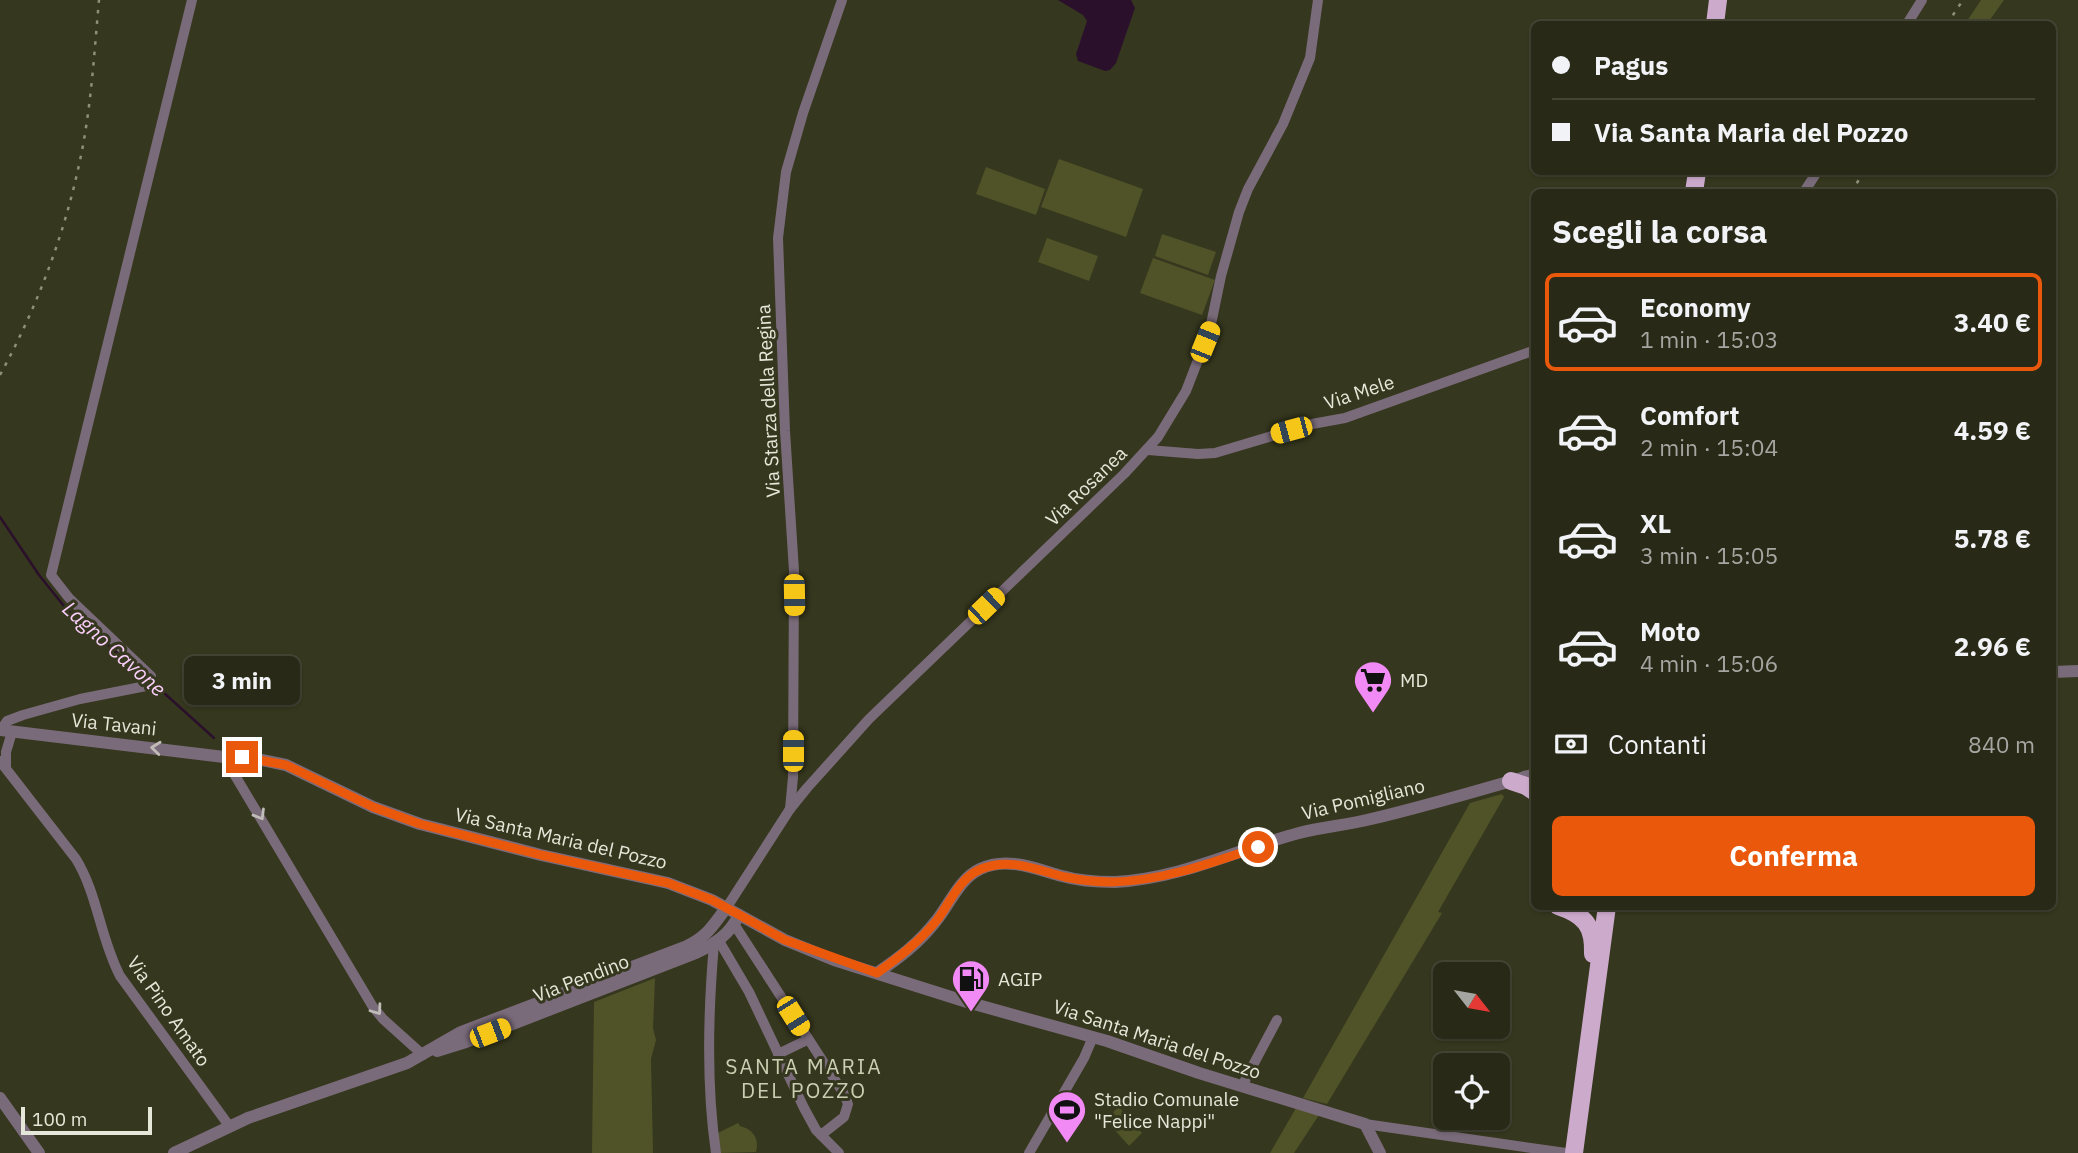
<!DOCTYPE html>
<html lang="it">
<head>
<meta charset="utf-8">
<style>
	body { margin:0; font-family:"IBM Plex Sans",sans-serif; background:#343523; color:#f1f3f6; height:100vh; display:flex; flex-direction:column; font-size:26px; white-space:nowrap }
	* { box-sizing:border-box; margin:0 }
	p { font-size:23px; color:#a5a6a1 }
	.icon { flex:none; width:38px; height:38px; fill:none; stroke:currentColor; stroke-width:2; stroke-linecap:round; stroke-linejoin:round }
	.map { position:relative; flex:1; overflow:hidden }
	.details { position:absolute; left:1531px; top:189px; width:525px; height:721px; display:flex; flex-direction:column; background:#282916; border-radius:10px; box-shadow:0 2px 5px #0004,0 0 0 2px #444535 }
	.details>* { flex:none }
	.guide { position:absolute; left:1531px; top:21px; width:525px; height:154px; border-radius:10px; box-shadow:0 2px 5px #0004,0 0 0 2px #444535; display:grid; align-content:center; height:154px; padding:0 21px; background:#282916 }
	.needle { width:46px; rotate:121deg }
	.fabs { position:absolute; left:1433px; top:962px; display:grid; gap:14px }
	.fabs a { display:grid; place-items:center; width:77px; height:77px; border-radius:10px; background:#282916; box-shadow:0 2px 5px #0004,0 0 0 2px #444535; font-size:35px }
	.scale { position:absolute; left:21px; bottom:18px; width:131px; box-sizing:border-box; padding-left:7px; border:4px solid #e5e7d8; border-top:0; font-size:19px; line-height:24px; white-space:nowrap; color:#e5e7d8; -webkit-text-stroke:5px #35371e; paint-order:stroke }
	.end { position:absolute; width:32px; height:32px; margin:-16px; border:9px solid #ea580c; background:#fff; box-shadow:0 0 0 4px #fff }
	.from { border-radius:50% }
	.bubble { position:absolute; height:49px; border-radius:10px; background:#282916; box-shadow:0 2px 5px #0004,0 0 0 2px #444535; font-size:23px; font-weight:700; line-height:49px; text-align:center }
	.car { position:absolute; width:21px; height:42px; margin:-21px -10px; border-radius:9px; box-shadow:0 0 5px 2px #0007; background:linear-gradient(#f5c518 24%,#345 0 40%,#f5c518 0 76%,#345 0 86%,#f5c518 0) }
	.guide b { display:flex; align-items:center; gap:24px; height:66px; font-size:26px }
	.guide b+b { border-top:2px solid #444535 }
	.guide i { width:18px; height:18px; background:#f1f3f6 }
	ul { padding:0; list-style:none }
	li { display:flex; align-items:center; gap:21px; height:98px; margin:0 14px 10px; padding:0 7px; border:4px solid transparent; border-radius:10px }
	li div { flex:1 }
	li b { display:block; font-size:26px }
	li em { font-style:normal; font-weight:700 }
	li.on { border-color:#ea580c }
	li>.icon { width:63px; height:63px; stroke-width:1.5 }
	h2 { padding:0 21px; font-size:32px; line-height:84px }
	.pay { display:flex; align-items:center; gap:18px; height:77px; padding:0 21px; font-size:26px }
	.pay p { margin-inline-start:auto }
	.button { display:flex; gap:14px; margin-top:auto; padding:14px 21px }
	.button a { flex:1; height:80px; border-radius:10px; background:#ea580c; color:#fff; font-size:28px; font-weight:700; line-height:80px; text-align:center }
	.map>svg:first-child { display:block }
</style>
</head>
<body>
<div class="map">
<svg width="2078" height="1153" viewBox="0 0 2078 1153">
	<rect width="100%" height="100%" fill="#35371e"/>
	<g fill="#505328">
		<polygon points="1981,0 2004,0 1987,24 1965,24"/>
		<polygon points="1059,159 1143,189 1126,237 1041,207"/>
		<polygon points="986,167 1045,189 1036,215 976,194"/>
		<polygon points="1162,234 1216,252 1208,275 1155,256"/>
		<polygon points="1047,238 1098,256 1089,281 1038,262"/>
		<polygon points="1153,258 1215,280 1202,315 1140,293"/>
		<polygon points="1502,794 1504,797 1438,912 1442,913 1327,1104 1303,1098 1470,803"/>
		<polygon points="655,978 653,1028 656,1040 651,1059 653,1153 592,1153 594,1002"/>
		<polygon points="1119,1107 1142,1133 1129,1146 1105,1119"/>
		<polygon points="1296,1108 1319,1115 1294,1153 1270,1153"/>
		<path d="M738,1123L740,1126C752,1129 760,1138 756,1152L719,1153L716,1134Z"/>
	</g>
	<polygon fill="#2b102c" points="1058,0 1131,0 1135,8 1116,63 1110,70 1105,71 1078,61 1076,54 1087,21 1083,15"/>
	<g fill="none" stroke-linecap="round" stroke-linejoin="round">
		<g stroke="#2b102c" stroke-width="2.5">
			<polyline points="0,517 39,575 68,611 137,670"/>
			<polyline points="153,683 214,738"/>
		</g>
		<g stroke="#7a6b7a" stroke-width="10">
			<polyline points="1907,24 1922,0"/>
			<polyline points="1804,192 1817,172"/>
			<polyline points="1148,450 1198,454 1215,453 1312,424 1345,418 1535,350"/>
			<polyline points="1,730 7,721 23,715 80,699 146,686 151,676 69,598 51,575 192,0"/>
			<polyline points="224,757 373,1007 383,1019 423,1055"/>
			<path d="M0,761L76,859C98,895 100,938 120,976L230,1127"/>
			<polyline points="6,768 6,752 12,732"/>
			<polyline points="790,809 793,777 794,571 785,431 778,238 786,172 803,113 842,0"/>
			<polyline points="727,907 790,809 807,788 869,719 1124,474 1158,437 1186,391 1210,329 1221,276 1239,212 1248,189 1283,124 1310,58 1318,0"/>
			<polyline points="734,924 844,1094 848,1104 844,1117 821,1135"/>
			<polyline points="719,941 749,992 804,1108 816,1130 839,1153"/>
			<path d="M714,944C708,1013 706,1085 716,1153"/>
			<polyline points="778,1054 807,1040"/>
			<polyline points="1242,1086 1277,1020"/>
			<polyline points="1365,1124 1566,1153"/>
			<polyline points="1029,1153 1084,1058 1093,1037"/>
		</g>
		<g stroke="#7a6b7a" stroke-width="12">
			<polyline points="2053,672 2078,671"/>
			<polyline points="0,730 224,757 242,756 286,765 373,807 420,824 541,855 668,883 712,900 785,940 834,960 967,1002 1107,1041 1199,1073 1365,1124 1380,1153"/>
			<path d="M877,973C899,958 919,943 936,921C950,904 959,879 980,869C1007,856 1036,869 1062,876C1079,881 1098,882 1115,882C1183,878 1235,850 1299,833C1322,827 1347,825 1371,819C1426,806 1480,790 1535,774"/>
			<path d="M437,1051L466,1042L696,953C716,943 729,935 739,915"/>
			<polyline points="0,1098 39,1153"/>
			<path d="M174,1153L248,1118L407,1063L461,1032L687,946C708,936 713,925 727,907"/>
		</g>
		<g stroke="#cac" stroke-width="18">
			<polyline points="1715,24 1718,0"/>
			<polyline points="1694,192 1697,172"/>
			<polyline points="1511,781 1526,786 1535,792"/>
			<path d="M1558,906C1585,915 1594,926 1593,954"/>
			<polyline points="1574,1153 1607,906"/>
		</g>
		<g stroke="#8e907c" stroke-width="2.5" stroke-dasharray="3.5 7" stroke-linecap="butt">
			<polyline points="1947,24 1963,0"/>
			<polyline points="1851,192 1864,172"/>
			<path d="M0,375C36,309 63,239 79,165C91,111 94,55 99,0"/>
		</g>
	</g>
	<defs><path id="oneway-chevron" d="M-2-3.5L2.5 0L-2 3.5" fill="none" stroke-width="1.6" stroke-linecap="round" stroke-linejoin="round" transform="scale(1.75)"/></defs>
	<g stroke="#c0bcb7">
		<use href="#oneway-chevron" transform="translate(156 748) rotate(-174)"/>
		<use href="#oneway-chevron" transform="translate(260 815) rotate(59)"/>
		<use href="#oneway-chevron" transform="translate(377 1010) rotate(54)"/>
	</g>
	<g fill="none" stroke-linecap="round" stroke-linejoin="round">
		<path stroke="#ea580c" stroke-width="9" d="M242,757L286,765L373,807L420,824L541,855L668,883L712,900L785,940L877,973C899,957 919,942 937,920C950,903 959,878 981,869C1009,857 1037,870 1065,877C1080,880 1097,882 1112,882C1162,881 1211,863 1258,847"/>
	</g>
	<defs>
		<g id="supermarket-pin" transform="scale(2.0125)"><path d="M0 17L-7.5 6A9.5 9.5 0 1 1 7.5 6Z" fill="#f18af4" stroke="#35371e"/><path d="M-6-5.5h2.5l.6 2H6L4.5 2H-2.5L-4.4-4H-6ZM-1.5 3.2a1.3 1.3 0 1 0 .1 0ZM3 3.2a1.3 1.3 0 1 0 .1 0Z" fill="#111"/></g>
		<g id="fuel-pin" transform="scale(2.0125)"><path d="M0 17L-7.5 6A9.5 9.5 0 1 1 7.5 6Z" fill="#f18af4" stroke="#35371e"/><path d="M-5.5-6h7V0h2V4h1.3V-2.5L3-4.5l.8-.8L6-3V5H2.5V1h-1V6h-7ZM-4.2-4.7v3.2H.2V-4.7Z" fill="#111"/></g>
		<g id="stadium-pin" transform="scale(2.0125)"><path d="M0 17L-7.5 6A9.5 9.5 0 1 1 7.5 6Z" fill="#f18af4" stroke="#35371e"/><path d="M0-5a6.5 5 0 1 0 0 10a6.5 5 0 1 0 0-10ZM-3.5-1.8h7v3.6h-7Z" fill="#111"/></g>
	</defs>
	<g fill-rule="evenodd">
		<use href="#supermarket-pin" x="1373" y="680"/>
		<use href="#fuel-pin" x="971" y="979"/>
		<use href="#stadium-pin" x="1067" y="1110"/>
	</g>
	<g text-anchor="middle" stroke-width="6" stroke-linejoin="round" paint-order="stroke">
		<g font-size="19" fill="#e5e7d8" stroke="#35371e">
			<text transform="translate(1359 392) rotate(-18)" y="7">Via Mele</text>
			<text transform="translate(768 401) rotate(-93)" y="7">Via Starza della Regina</text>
			<text transform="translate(1086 486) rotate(-44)" y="7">Via Rosanea</text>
			<text transform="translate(114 724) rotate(6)" y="7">Via Tavani</text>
			<text transform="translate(1363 799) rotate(-13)" y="7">Via Pomigliano</text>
			<text transform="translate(561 838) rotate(13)" y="7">Via Santa Maria del Pozzo</text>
			<text transform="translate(581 978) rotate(-21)" y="7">Via Pendino</text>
			<text transform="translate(169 1011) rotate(55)" y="7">Via Pino Amato</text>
			<text transform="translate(1157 1039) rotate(18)" y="7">Via Santa Maria del Pozzo</text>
		</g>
		<g font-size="19" fill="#e5e7d8" stroke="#35371e" text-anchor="start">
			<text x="1400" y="687">MD</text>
			<text x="998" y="986">AGIP</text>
			<text x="1094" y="1106">Stadio Comunale<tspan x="1094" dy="22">"Felice Nappi"</tspan></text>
		</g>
		<g font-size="21" font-style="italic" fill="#fbcffb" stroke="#35371e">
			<text transform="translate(114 649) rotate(42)" y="7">Lagno Cavone</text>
		</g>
		<g font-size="21" letter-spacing="2" fill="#cbceb1" stroke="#35371e">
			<text x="804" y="1074">SANTA MARIA<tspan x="804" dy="24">DEL POZZO</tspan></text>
		</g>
	</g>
</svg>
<div class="fabs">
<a><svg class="needle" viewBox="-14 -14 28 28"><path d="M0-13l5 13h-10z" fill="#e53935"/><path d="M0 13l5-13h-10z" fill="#a5a6a1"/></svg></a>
<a><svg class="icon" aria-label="locate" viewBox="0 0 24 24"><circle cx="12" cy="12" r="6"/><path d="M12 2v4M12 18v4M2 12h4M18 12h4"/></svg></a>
</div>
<div class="scale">100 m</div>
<i class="end from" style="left:1258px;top:847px"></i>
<i class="end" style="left:242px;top:757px"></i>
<div class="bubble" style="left:184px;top:656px;width:116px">3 min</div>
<i class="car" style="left:1205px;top:342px;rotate:22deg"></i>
<i class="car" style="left:1291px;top:430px;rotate:255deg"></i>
<i class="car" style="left:794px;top:595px;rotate:179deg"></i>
<i class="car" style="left:986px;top:606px;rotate:46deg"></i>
<i class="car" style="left:793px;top:751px;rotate:0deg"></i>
<i class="car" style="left:793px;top:1016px;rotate:148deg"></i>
<i class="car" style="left:490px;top:1033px;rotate:69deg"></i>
<div class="guide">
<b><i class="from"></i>Pagus</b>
<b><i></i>Via Santa Maria del Pozzo</b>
</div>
<section class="details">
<h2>Scegli la corsa</h2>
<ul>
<li class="on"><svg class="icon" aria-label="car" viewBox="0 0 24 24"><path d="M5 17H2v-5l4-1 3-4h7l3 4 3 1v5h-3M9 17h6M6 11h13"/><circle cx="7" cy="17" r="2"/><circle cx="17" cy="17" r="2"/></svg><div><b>Economy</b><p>1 min · 15:03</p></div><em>3.40 €</em></li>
<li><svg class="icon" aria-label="car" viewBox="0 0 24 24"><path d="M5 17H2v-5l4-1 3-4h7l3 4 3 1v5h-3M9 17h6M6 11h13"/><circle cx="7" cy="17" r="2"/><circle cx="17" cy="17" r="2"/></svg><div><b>Comfort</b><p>2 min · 15:04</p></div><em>4.59 €</em></li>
<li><svg class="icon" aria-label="car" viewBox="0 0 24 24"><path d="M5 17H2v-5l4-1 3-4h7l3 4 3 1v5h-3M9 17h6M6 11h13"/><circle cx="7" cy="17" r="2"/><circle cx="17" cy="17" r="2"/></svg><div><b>XL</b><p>3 min · 15:05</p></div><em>5.78 €</em></li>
<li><svg class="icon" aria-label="car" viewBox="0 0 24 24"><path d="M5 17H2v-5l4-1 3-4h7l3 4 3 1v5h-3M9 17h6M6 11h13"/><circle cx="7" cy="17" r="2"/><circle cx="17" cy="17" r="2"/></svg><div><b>Moto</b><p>4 min · 15:06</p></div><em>2.96 €</em></li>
</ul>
<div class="pay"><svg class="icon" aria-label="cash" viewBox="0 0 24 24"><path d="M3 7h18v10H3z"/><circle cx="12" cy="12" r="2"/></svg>Contanti<p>840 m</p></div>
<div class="button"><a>Conferma</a></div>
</section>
</div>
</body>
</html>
